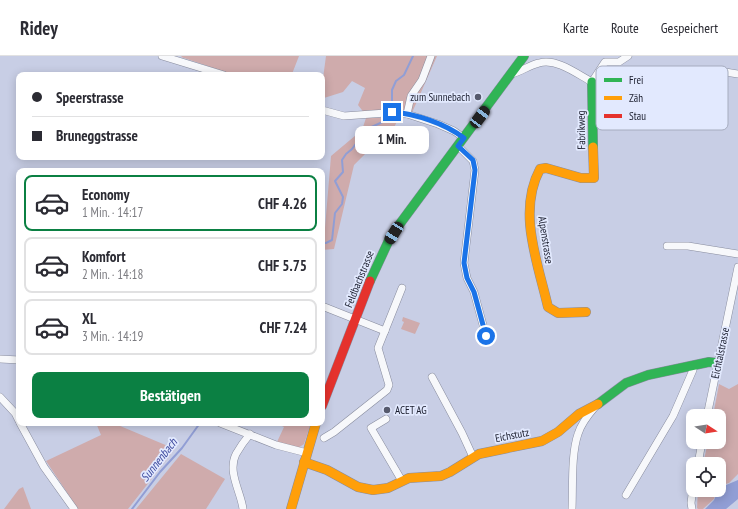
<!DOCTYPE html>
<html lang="de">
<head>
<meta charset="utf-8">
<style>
	body { margin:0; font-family:"PT Sans Narrow",sans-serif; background:#f7f7f7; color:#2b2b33; height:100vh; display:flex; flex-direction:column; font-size:15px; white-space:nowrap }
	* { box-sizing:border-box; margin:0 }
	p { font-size:13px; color:#7c7c81 }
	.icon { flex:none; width:22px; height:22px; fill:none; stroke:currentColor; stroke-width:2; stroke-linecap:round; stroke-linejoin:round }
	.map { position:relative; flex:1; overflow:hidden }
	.side { position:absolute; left:16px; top:112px; width:309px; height:258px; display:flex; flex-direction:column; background:#fff; border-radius:8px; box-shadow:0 2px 10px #0003 }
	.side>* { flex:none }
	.banner { position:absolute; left:16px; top:16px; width:309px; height:88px; border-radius:8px; box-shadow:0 2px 10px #0003; display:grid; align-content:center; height:88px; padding:0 16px; background:#fff }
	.needle { width:26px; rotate:102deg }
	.tools { position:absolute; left:686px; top:353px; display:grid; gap:8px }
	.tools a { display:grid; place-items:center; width:40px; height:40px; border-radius:8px; background:#fff; box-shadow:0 2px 10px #0003; font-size:20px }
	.end { position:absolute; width:18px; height:18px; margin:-9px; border:5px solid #1a73e8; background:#fff; box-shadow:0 0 0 2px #fff }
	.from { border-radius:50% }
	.bubble { position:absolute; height:28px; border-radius:8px; background:#fff; box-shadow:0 2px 10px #0003; font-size:13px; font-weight:700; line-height:28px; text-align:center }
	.car { position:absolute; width:12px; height:24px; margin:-12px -6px; border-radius:5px; box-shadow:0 0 3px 1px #0007; background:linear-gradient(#222 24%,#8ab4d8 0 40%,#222 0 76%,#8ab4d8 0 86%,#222 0) }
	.banner b { display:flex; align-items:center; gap:14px; height:38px; font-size:15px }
	.banner b+b { border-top:1px solid #e1e1e2 }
	.banner i { width:10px; height:10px; background:#2b2b33 }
	ul { padding:7px 0 0; list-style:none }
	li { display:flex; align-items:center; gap:12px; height:56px; margin:0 8px 6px; padding:0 8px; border:2px solid #e1e1e2; border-radius:8px }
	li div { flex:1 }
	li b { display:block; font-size:15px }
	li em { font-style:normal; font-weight:700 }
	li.current { border-color:#0b8043 }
	li>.icon { width:36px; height:36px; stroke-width:1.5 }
	.button { display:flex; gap:8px; margin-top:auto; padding:8px 16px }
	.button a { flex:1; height:46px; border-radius:8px; background:#0b8043; color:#fff; font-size:16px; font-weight:700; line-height:46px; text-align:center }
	header { display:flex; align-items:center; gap:24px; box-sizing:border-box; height:56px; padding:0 20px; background:#fff; border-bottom:1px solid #e1e1e2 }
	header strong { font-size:19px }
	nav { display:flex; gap:22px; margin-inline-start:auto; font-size:14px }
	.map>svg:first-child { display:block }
</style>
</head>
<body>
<header>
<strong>Ridey</strong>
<nav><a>Karte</a><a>Route</a><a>Gespeichert</a></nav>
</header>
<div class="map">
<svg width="738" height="453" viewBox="0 0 738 453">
	<rect width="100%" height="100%" fill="#c8cee5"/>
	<g fill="#cfabac">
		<polygon points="182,0 299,0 292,18 297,19 234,19 181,1"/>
		<polygon points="326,0 437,0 411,59 365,58 358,49 365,32 352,25 343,36 324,42 325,31 322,30"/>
		<polygon points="399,61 391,78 375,76 365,98 354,109 334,193 322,194 322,173 325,172 331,100 362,74 366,62"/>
		<polygon points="403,261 420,267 415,278 401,273 404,266 402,265"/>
		<polygon points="719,328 729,333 738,328 738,418 729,427 719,430 719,408 703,408 708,386 719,386 719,360 713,360"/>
		<polygon points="96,367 113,367 175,393 128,453 78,453 46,405 101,379"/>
		<polygon points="276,367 311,367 304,388 298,392 277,386 284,371"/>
		<polygon points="181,398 225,423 206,453 136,453"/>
		<polygon points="23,431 31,453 4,453 19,433"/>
		<polygon points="698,434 717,434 714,443 703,453 698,453 697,452"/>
	</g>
	<polygon fill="#919ed5" points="738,424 738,443 726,453 705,453 714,444 719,432"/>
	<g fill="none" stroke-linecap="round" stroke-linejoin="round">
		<g stroke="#919ed5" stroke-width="2">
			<polyline points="392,49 392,34 396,25 404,19 413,0"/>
			<polyline points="322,187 326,187 332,184 335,157 342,148 343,141 335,125 343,116 342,104 346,98 352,93 367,73 387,64"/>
			<polyline points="132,453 160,416 182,392 200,367"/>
		</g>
		<g stroke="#888c9e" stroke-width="8">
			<g id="street">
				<polyline points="162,0 224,19"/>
				<polyline points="719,15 738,18"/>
				<path d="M512,18C522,15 530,9 539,7C557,2 577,18 592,26L605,6H619L628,0"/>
				<polyline points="322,54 344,60 386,57 407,58 438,68 454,75 464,82"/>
				<polyline points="407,58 411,40 422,24 431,0"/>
				<polyline points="458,90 473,105 475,114 464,207 467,222 474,236 486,280"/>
				<polyline points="667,190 688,190 738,198"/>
				<polyline points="322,250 385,275"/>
				<polyline points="0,303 19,304"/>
				<polyline points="432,321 462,377 473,401"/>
				<polyline points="0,341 15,357 19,365"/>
				<polyline points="707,360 738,211"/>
				<polyline points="386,363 371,372 402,425"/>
				<polyline points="20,367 44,411 74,453"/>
				<polyline points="220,367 276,389 307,397"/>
				<polyline points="324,382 334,376 387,334 389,329 378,292 402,232"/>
				<polyline points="698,408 702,386"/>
				<polyline points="626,439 673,360 693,314 693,309"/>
				<path d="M243,453C241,436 227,416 236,398C240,391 245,384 250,378"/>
				<path d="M572,453C573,431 571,398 578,378C581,368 588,359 595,351"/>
				<polyline points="692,453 691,447 693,431"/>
			</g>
		</g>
		<g stroke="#888c9e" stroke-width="10">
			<g id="fast">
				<polyline points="592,26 593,91"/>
				<polyline points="370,225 389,184 399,169 524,0"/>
				<polyline points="598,348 626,327 648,319 709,306 718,307"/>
			</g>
		</g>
		<g stroke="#888c9e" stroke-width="10">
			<g id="slow">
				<path d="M586,256L558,257L548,251C538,207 517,156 540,113L546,112L581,122H594L593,91"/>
				<polyline points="304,406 327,414 358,431 373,434 388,432 409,422 441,420 450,416 479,398 542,385 558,376 579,358 598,348"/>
				<polyline points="291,453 316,367"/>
			</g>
		</g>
		<g stroke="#888c9e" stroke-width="10">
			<polyline id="jam" points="322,350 370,225"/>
		</g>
		<use href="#street" stroke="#f7f8fb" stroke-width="7"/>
		<use href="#fast" stroke="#30b455" stroke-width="9"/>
		<use href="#slow" stroke="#ff9f0a" stroke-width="9"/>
		<use href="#jam" stroke="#e5322d" stroke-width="9"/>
	</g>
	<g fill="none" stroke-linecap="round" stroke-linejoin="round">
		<path stroke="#1a73e8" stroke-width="5" d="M392,56C416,58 444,67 464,82L458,90L473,104L475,114L464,207L467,222L474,236L486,280"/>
	</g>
	<g fill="#565a6d" stroke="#e2e9fe" stroke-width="1.5">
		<circle cx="478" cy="41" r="4"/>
		<circle cx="387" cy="354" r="4"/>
	</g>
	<g text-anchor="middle" stroke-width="3.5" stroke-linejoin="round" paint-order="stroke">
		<g font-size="11" fill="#191c2c" stroke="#e2e9fe" text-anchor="end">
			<text x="470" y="45">zum Sunnebach</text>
			<text x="395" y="358" text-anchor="start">ACET AG</text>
		</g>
		<g font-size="11" fill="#191c2c" stroke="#e2e9fe">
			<text transform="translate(581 74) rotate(-91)" y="4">Fabrikweg</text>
			<text transform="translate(546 184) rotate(81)" y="4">Alpenstrasse</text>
			<text transform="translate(359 223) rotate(-68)" y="4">Feldbachstrasse</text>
			<text transform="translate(720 297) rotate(-78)" y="4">Eichtalstrasse</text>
			<text transform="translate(512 379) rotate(-11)" y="4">Eichstutz</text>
		</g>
		<g font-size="12" font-style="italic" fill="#3d499d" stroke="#e2e9fe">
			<text transform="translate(159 404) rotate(-52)" y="4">Sunnenbach</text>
		</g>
	</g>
	<rect x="596" y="10" width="132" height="64" rx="6" fill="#e2e9fe" stroke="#a6acbf" stroke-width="1"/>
	<rect x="604" y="22" width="18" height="4" fill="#30b455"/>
	<rect x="604" y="40" width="18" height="4" fill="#ff9f0a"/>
	<rect x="604" y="58" width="18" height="4" fill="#e5322d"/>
	<g font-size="11" fill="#191c2c">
		<text x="629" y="28">Frei</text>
		<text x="629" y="46">Zäh</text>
		<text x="629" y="64">Stau</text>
	</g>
</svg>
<div class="tools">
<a><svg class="needle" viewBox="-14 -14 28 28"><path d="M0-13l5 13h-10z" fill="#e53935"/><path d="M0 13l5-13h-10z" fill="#7c7c81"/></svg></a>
<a><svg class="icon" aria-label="locate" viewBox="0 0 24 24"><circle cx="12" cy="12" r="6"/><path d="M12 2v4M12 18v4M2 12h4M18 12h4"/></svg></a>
</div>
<i class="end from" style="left:486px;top:280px"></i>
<i class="end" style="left:392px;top:56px"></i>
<div class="bubble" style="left:355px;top:70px;width:74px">1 Min.</div>
<i class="car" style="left:480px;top:61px;rotate:37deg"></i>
<i class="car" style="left:394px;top:177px;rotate:212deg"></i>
<div class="banner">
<b><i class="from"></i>Speerstrasse</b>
<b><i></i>Bruneggstrasse</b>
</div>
<section class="side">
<ul>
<li class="current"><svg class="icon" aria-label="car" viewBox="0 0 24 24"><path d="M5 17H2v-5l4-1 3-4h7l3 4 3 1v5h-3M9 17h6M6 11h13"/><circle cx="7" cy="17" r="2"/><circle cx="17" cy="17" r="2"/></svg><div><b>Economy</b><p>1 Min. · 14:17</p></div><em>CHF 4.26</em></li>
<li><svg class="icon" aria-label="car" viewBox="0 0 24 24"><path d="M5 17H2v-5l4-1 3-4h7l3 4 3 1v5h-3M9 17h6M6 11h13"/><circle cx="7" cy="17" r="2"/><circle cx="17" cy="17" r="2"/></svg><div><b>Komfort</b><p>2 Min. · 14:18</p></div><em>CHF 5.75</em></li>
<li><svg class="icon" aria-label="car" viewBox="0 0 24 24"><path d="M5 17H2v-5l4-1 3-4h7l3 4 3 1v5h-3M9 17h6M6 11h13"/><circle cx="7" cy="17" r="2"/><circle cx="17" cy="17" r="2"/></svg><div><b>XL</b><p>3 Min. · 14:19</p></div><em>CHF 7.24</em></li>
</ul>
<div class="button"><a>Bestätigen</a></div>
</section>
</div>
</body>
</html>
